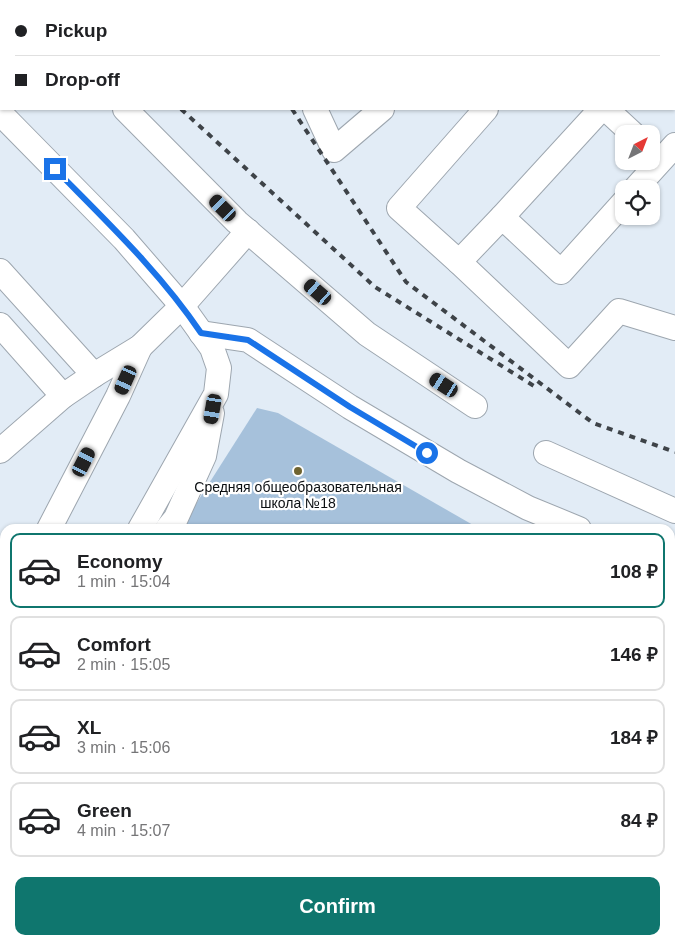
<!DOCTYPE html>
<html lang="en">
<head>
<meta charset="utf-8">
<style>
	body { margin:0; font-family:Arial,sans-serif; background:#f6f6f6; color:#202124; height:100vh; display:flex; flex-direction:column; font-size:19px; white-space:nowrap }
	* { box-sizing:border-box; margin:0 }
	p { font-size:16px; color:#757577 }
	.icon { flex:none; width:28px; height:28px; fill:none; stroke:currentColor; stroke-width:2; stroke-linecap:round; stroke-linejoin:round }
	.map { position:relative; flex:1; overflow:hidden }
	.side { position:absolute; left:0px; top:524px; width:675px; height:421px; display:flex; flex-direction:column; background:#fff; border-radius:15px 15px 0 0; box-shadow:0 1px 4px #0004 }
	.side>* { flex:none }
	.banner { position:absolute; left:0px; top:0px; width:675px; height:110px; box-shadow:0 1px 4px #0004; display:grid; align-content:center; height:110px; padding:0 15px; background:#fff }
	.needle { width:32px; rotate:42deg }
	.tools { position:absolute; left:615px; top:125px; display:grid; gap:10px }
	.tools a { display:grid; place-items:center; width:45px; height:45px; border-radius:10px; background:#fff; box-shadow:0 1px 4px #0004; font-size:25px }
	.end { position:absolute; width:22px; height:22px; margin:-11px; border:6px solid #1a73e8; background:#fff; box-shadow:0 0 0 2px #fff }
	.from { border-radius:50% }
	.car { position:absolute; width:15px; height:30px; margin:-15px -8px; border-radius:6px; box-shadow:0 0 4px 1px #0007; background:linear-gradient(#222 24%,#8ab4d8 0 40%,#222 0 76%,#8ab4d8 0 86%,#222 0) }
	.banner b { display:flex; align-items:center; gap:18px; height:48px; font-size:19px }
	.banner b+b { border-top:1px solid #e0e0e0 }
	.banner i { width:12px; height:12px; background:#202124 }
	ul { padding:9px 0 0; list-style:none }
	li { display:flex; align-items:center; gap:15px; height:75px; margin:0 10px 8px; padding:0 5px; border:2px solid #e0e0e0; border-radius:10px }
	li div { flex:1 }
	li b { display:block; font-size:19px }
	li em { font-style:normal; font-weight:600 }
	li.on { border-color:#0f766e }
	li>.icon { width:45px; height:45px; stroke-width:1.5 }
	.primary-button { display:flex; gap:10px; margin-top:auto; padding:10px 15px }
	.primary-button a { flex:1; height:58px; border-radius:10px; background:#0f766e; color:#fff; font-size:20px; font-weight:600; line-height:58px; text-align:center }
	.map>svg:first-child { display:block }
</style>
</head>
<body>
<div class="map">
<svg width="675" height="944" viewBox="0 0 675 944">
	<rect width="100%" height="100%" fill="#e2ecf6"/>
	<polygon fill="#a6c1db" points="257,408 278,413 480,529 180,529"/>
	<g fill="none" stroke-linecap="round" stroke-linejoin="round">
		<g stroke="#9da6af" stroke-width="26">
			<g id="minor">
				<polyline points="12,0 13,1"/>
				<polyline points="386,0 387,1"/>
				<polyline points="351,1 353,0"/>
				<polyline points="460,1 461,0"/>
				<polyline points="125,109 237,222 367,334 475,406"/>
				<polyline points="315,109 334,150 382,109"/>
				<polyline points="486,109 399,208 459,262 569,366 619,311 675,328"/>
				<polyline points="606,109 633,134"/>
				<polyline points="0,113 124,239 182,306 212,348 219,368 216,394 140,529"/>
				<polyline points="635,189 675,145"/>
				<polyline points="502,217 601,109"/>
				<polyline points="459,262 502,217 561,272 624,202"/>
				<polyline points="0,271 94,375"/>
				<polyline points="0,325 63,396 94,375 140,347 182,306 248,231"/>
				<polyline points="201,333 248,340 350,407 458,471 528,508 579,529"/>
				<polyline points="0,451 63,396"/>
				<polyline points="546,453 675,511"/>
				<polyline points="49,529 118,396 140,347"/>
				<polyline points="167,529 176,518 204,456 212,413"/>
				<polyline points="670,561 675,563"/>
				<polyline points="670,595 675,582"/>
				<polyline points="0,623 5,614"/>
				<polyline points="0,792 5,783"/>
				<polyline points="276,940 278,944"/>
				<polyline points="435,940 444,944"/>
				<polyline points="534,940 541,944"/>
				<polyline points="605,940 605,944"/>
			</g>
		</g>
		<use href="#minor" stroke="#fff" stroke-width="24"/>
		<g stroke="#3e4348" stroke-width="4" stroke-dasharray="6 6" stroke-linecap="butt">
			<polyline points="72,0 74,1"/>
			<polyline points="243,0 244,1"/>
			<polyline points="266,0 267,1"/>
			<polyline points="181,109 375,287 534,386"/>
			<polyline points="292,109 406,282 593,423 675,452"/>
		</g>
	</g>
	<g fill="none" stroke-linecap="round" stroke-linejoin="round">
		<path stroke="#1a73e8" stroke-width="6" d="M55,169C106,221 160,272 201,333L248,340L350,407L427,453"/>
	</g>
	<circle fill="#6f6431" stroke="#fff" stroke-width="2" cx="298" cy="471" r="5"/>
	<g text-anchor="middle" stroke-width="4.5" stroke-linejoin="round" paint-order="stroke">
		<g font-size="14" fill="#0b0f12" stroke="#fff">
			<text x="298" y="492">Средняя общеобразовательная<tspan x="298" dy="16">школа №18</tspan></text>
		</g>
	</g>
</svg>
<div class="tools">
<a><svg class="needle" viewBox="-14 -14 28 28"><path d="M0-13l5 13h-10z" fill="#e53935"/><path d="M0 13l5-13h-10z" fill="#757577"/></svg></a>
<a><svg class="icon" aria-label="locate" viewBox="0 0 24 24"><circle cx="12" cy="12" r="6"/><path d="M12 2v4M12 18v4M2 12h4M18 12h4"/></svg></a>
</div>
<i class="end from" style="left:427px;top:453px"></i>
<i class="end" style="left:55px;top:169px"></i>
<i class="car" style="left:223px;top:208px;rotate:315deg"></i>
<i class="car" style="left:318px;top:292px;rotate:311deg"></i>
<i class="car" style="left:126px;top:380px;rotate:204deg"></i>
<i class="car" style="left:444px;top:385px;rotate:303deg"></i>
<i class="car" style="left:213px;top:409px;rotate:190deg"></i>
<i class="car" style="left:84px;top:462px;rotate:27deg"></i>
<div class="banner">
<b><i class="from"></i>Pickup</b>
<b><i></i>Drop-off</b>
</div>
<section class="side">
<ul>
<li class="on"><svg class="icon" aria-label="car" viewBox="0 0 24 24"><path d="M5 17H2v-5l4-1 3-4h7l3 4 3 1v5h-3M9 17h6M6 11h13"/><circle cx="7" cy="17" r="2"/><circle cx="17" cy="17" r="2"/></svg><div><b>Economy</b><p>1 min · 15:04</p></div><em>108 ₽</em></li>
<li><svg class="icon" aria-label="car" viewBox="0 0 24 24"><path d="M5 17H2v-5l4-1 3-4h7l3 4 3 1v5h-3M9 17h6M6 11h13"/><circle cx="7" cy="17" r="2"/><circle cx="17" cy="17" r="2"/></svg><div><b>Comfort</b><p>2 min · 15:05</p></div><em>146 ₽</em></li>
<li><svg class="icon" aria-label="car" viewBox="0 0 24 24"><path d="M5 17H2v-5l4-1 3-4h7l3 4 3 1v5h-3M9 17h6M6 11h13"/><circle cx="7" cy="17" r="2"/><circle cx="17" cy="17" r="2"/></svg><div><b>XL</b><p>3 min · 15:06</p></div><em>184 ₽</em></li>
<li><svg class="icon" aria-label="car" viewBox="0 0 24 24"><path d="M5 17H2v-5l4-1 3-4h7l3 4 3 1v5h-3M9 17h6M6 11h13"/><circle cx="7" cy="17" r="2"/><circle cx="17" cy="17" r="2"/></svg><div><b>Green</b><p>4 min · 15:07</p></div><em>84 ₽</em></li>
</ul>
<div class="primary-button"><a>Confirm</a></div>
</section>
</div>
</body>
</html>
